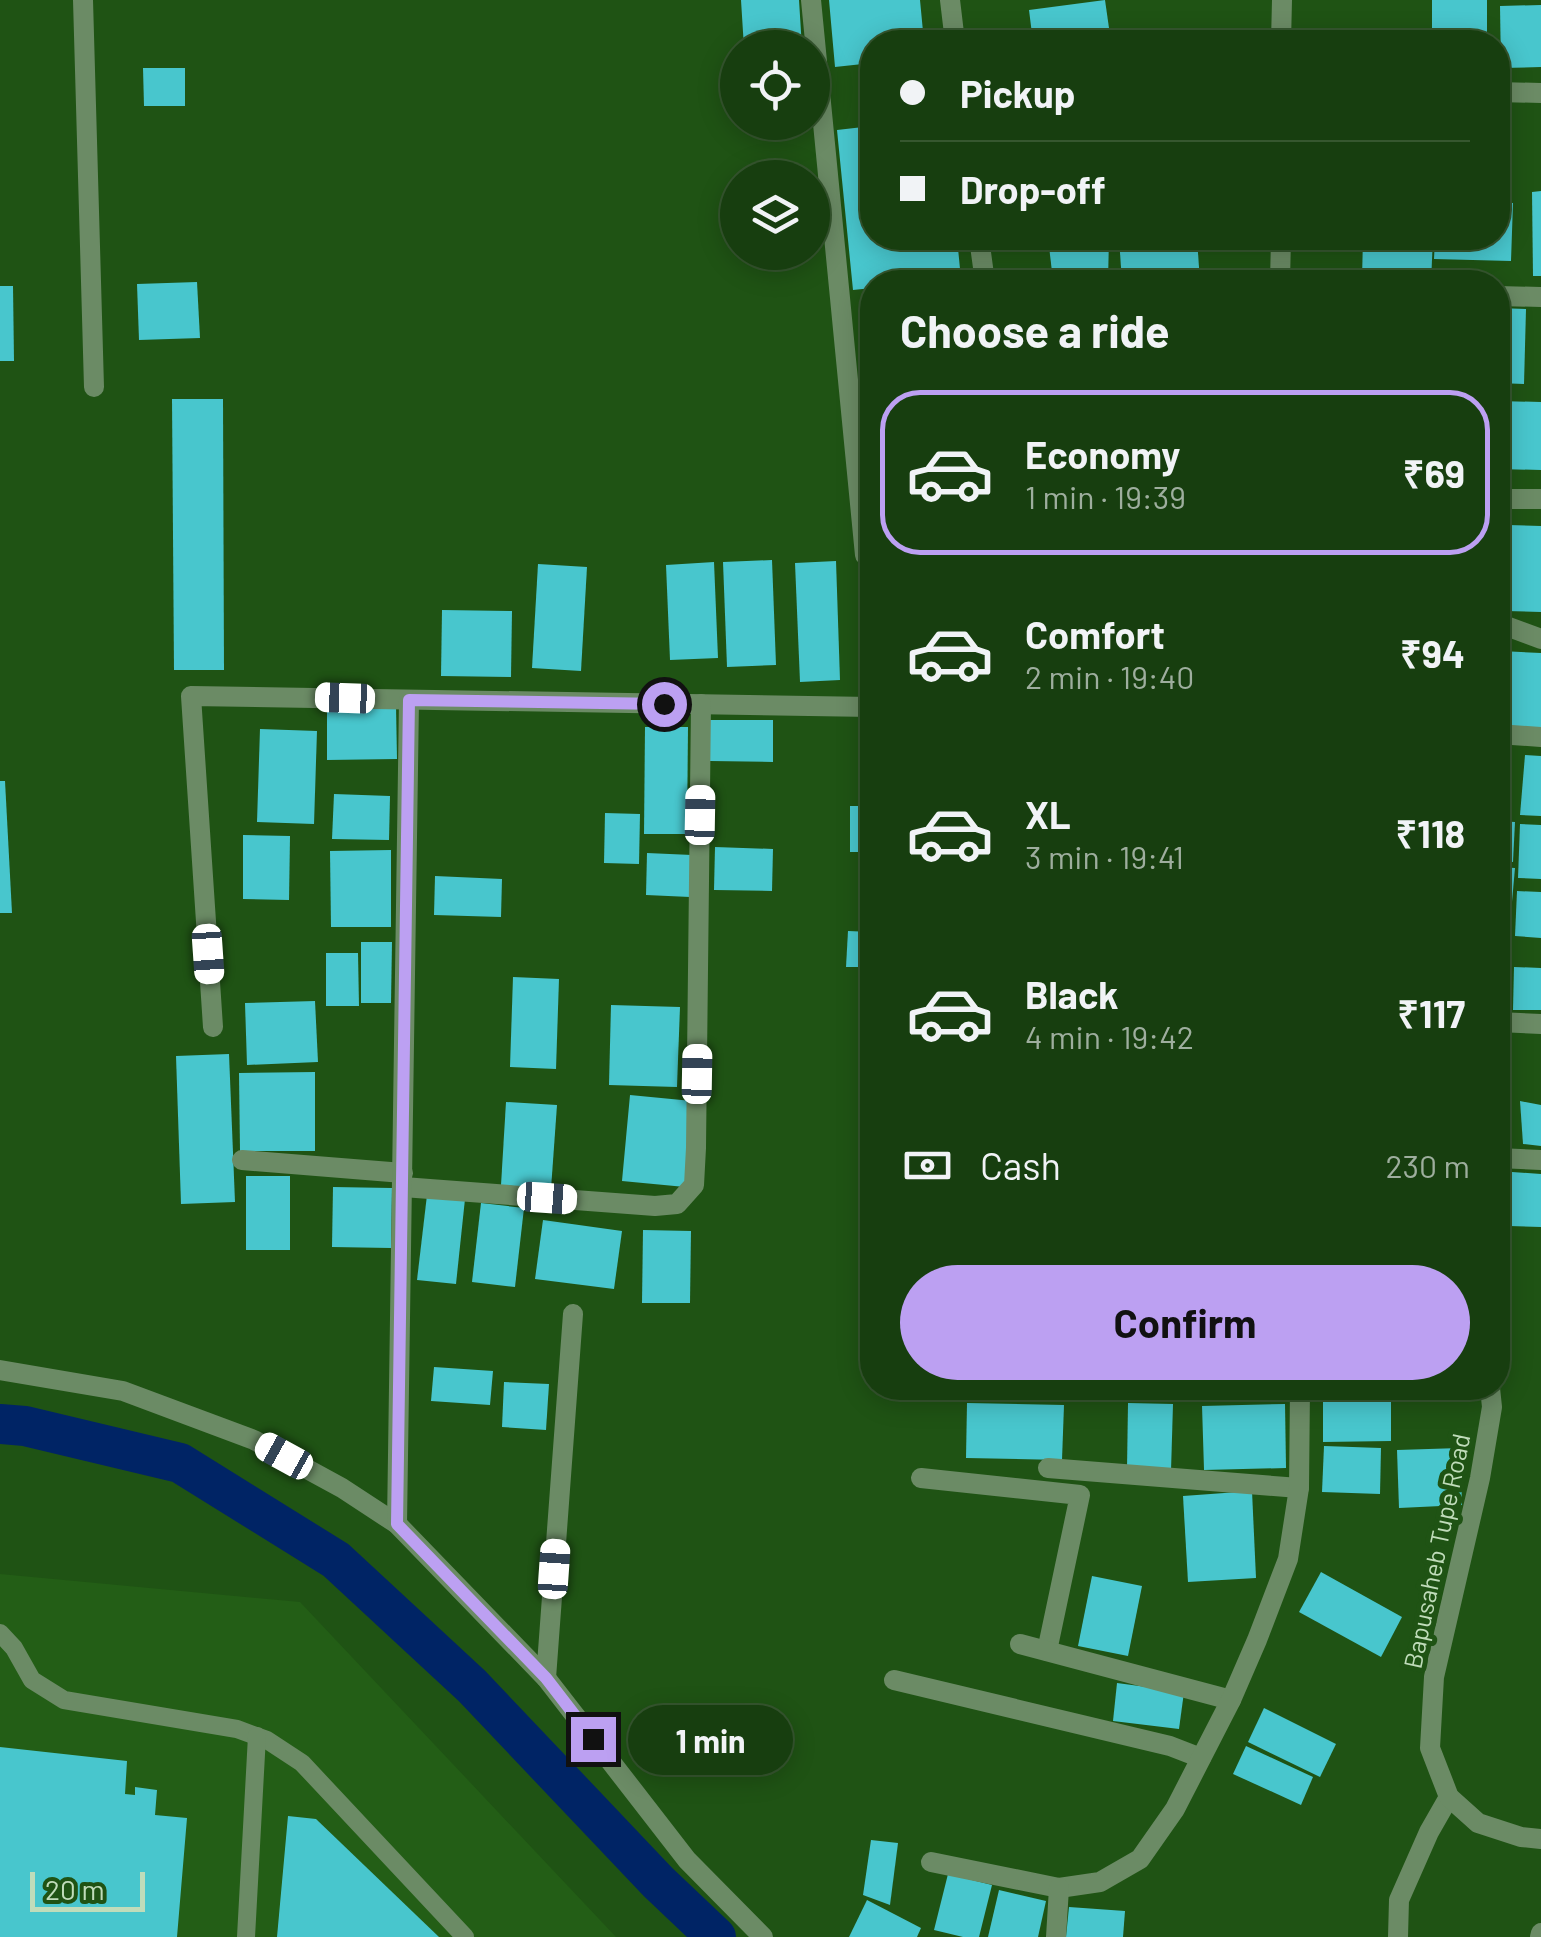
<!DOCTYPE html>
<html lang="en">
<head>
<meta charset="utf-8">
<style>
	body { margin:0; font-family:Barlow,sans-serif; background:#24491d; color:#f1f3f6; height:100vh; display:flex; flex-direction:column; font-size:38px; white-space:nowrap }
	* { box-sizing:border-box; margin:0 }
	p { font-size:32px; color:#9eae9e }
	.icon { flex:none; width:55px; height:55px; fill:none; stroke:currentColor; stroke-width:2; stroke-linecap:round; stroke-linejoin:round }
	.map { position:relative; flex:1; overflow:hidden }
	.sheet { position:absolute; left:860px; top:270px; width:650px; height:1130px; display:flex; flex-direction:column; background:#173e0f; border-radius:40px; box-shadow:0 5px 25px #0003,0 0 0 2px #36572f }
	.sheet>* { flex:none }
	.hud { position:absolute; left:860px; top:30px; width:650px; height:220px; border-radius:40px; box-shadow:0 5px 25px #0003,0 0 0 2px #36572f; display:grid; align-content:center; height:220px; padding:0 40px; background:#173e0f }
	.tools { position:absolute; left:720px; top:30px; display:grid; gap:20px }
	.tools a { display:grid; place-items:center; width:110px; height:110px; border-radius:50%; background:#173e0f; box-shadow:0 5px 25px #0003,0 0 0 2px #36572f; font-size:50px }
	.scale { position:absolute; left:30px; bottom:25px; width:115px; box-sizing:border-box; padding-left:10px; border:5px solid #c0dcba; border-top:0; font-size:28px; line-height:35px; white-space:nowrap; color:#c0dcba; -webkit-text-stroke:8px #1f5314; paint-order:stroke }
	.end { position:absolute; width:45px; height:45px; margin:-22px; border:12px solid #bca0f2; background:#111; box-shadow:0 0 0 5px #111 }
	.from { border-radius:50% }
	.bubble { position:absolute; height:70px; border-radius:35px; background:#173e0f; box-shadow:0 5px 25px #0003,0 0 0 2px #36572f; font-size:32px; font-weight:700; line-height:70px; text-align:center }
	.car { position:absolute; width:30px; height:60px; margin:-30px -15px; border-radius:12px; box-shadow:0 0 8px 2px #0007; background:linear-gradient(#fff 24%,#345 0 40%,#fff 0 76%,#345 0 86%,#fff 0) }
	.hud b { display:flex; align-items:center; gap:35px; height:95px; font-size:38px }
	.hud b+b { border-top:2px solid #36572f }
	.hud i { width:25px; height:25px; background:#f1f3f6 }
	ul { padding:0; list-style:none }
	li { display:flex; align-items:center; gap:30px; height:165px; margin:0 20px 15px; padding:0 20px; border:5px solid transparent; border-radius:40px }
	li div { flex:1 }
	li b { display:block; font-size:38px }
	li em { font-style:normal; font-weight:700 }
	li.current { border-color:#bca0f2 }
	li>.icon { width:90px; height:90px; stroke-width:1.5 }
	h2 { padding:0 40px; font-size:45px; line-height:120px }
	.pay { display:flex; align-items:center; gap:25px; height:110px; padding:0 40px; font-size:38px }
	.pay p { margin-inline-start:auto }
	.primary-button { display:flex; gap:20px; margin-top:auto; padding:20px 40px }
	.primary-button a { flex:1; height:115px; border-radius:60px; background:#bca0f2; color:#111; font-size:40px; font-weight:700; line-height:115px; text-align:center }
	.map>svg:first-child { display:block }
</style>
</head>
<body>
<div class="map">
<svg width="1541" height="1937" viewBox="0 0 1541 1937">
	<rect width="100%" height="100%" fill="#1f5314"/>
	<polygon fill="#235e16" points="0,1574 300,1602 616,1937 0,1937"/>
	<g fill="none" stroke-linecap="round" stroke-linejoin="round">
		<polyline stroke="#002465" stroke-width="40" points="0,1424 25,1426 180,1463 336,1560 472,1686 658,1882 716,1937"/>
	</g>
	<g fill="#48c6cd">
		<polygon points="741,0 799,0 802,48 744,48"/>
		<polygon points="829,0 920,0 924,42 872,42 872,63 835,67"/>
		<polygon points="1105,0 1111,42 1033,42 1029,10"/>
		<rect x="1432" y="0" width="55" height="42"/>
		<polygon points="1541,5 1541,67 1501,68 1500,6"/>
		<polygon points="143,68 185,68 185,106 144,106"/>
		<polygon points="872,126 872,238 957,238 961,279 924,282 872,282 872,288 853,290 837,130"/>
		<polygon points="1541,191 1541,276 1533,276 1532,192"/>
		<polygon points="1498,202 1513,203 1511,261 1434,259 1435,238 1498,238"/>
		<polygon points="1048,238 1109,238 1108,281 1053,280"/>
		<polygon points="1119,238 1197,238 1200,282 1122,282"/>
		<polygon points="1363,238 1433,238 1431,282 1362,279"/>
		<polygon points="197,282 200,338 139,340 137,284"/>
		<polygon points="0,286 13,286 14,361 0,361"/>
		<polygon points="1498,308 1526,309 1524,384 1498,383"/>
		<polygon points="872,357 872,474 870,474 859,358"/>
		<polygon points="172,399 223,399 224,670 174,670"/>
		<polygon points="1498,401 1541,402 1541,470 1498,469"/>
		<polygon points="1498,518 1505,518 1502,611 1498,611"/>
		<polygon points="1508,525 1541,526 1541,612 1506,611"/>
		<polygon points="772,560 776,665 727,667 723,562"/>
		<polygon points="836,561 840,680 800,682 795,563"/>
		<polygon points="714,562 718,658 670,660 666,565"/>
		<polygon points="538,564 587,567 581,671 532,668"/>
		<polygon points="442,610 512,611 511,677 441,676"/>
		<polygon points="1501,651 1541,653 1541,730 1499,729"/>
		<polygon points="396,706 397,759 327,760 327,707"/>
		<polygon points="710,720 773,720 773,762 710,761"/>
		<polygon points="645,727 688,727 687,834 644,834"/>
		<polygon points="260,729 317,731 314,824 257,822"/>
		<polygon points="1525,755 1541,756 1541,816 1520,815"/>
		<polygon points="0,781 5,781 12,913 0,913"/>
		<polygon points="334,794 390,796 389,840 332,839"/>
		<rect x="850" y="806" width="22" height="46"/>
		<polygon points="605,813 640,814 639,864 604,863"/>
		<polygon points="1498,821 1515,822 1513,862 1498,861"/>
		<polygon points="1520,824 1541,825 1541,879 1518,878"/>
		<polygon points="243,835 290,836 289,900 243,899"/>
		<polygon points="715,847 773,849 772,891 714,890"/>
		<polygon points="391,850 391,927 331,927 330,851"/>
		<polygon points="647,853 692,855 690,897 646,895"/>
		<polygon points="1498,867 1515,868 1511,913 1498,912"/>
		<polygon points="435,876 502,879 501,917 434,915"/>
		<polygon points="1517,891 1541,892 1541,938 1515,936"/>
		<polygon points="1498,920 1512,920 1511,952 1498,952"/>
		<polygon points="848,931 872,932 872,967 846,967"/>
		<polygon points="361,942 392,942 391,1003 361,1003"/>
		<polygon points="326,953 358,953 359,1006 326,1006"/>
		<polygon points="1498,961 1507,961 1504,1007 1498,1008"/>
		<polygon points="1514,967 1541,968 1541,1010 1513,1010"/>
		<polygon points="513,977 559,979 556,1069 510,1067"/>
		<polygon points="315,1001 318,1062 247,1065 245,1003"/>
		<polygon points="611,1005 680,1007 677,1087 609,1085"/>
		<polygon points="229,1054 235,1202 181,1204 176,1056"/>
		<polygon points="315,1072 315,1151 240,1151 239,1073"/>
		<polygon points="630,1095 692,1101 685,1187 622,1181"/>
		<polygon points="1520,1101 1541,1105 1541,1146 1523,1144"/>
		<polygon points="506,1102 557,1105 551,1189 501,1185"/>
		<polygon points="1512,1172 1541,1174 1541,1227 1509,1226"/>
		<rect x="246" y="1176" width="44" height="74"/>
		<polygon points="333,1187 392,1188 391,1248 332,1247"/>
		<polygon points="427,1195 465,1199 456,1284 417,1280"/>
		<polygon points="481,1203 524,1208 515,1287 472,1282"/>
		<polygon points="1498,1219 1504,1219 1502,1282 1498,1282"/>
		<polygon points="543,1220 622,1231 614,1289 535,1279"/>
		<polygon points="643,1230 691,1231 690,1303 642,1303"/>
		<polygon points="434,1367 493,1371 490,1405 431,1401"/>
		<polygon points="504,1382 549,1384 546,1430 502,1427"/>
		<polygon points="1323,1398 1391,1398 1391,1441 1323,1442"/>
		<polygon points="967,1403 1064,1405 1062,1460 966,1458"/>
		<polygon points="1128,1403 1173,1404 1171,1471 1127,1469"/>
		<polygon points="1285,1404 1286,1468 1204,1470 1202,1406"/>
		<polygon points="1324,1446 1381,1448 1380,1494 1322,1492"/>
		<polygon points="1460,1448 1462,1505 1399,1508 1397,1450"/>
		<polygon points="1252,1491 1256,1578 1188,1582 1183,1496"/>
		<polygon points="1321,1572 1402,1617 1381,1657 1299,1612"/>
		<polygon points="1092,1576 1142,1586 1128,1656 1078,1646"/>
		<polygon points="1117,1683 1184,1692 1179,1729 1113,1721"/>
		<polygon points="1264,1708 1336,1744 1320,1777 1248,1742"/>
		<polygon points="1246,1746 1313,1777 1301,1805 1233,1774"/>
		<polygon points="0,1747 127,1761 125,1794 135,1795 135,1787 157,1790 155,1815 187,1818 177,1937 0,1937"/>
		<polygon points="288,1816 316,1819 439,1937 277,1937"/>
		<polygon points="871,1840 898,1843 890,1905 863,1895"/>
		<polygon points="948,1874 992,1885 979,1937 963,1937 934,1930"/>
		<polygon points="999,1890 1046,1901 1038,1937 988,1937"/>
		<polygon points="867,1900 921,1928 917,1937 849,1937"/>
		<polygon points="1069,1907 1125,1911 1123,1937 1066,1937"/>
	</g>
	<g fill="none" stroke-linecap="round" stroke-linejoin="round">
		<g stroke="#6b8b65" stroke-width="18">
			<polyline points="0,1633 14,1648 32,1680 64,1700 237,1729 267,1740 302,1763 465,1937"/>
			<polyline points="246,1937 257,1736"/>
		</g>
		<g stroke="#6b8b65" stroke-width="20">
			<polyline points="83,0 94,387"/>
			<polyline points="811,0 865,555 872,554"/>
			<polyline points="950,0 955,42"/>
			<polyline points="1498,92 1541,93"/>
			<polyline points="979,238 985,282"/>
			<polyline points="1498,296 1541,297"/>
			<polyline points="1498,499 1541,499"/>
			<polyline points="1498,623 1541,639"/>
			<polyline points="1498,734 1541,737"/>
			<polyline points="1498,1022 1541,1024"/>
			<polyline points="213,1027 191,696 872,707"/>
			<polyline points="1498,1158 1541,1160"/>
			<polyline points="242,1160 403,1173"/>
			<polyline points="403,1187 655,1206 677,1204 694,1185 696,1148 701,704"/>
			<polyline points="0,1370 123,1391 254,1440 342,1488 397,1524 546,1678 687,1860 763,1937"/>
			<polyline points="1048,1468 1299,1488"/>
			<polyline points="921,1478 1080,1495 1047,1651"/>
			<polyline points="397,1524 409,700"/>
			<polyline points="1020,1644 1231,1700"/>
			<polyline points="546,1678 573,1314"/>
			<polyline points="894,1680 1170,1746 1201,1758"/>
			<polyline points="931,1862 1059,1888 1100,1882 1140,1859 1175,1809 1231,1700 1257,1640 1288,1559 1299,1488 1300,1388"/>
			<polyline points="1056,1937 1059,1888"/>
			<polyline points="1398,1937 1399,1900 1429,1832 1449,1797"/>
			<polyline points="1540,1937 1541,1933"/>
		</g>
		<g stroke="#6b8b65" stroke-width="20">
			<polyline points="1281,42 1282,0"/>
			<polyline points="1280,282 1281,238"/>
			<polyline points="1490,1388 1492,1407 1480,1478 1434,1677 1430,1748 1449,1797 1478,1823 1521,1837 1541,1839"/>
		</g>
	</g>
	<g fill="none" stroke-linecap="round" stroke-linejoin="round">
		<polyline stroke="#bca0f2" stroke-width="12" points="593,1739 546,1678 397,1524 409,700 664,704"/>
	</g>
	<g text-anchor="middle" stroke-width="10" stroke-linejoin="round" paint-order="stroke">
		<g font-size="25" fill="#c0dcba" stroke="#1f5314">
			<text transform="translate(1437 1551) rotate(-78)" y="9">Bapusaheb Tupe Road</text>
		</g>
	</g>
</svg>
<div class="tools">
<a><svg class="icon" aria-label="locate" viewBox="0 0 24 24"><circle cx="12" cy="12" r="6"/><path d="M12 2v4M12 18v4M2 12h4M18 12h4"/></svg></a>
<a><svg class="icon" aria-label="layers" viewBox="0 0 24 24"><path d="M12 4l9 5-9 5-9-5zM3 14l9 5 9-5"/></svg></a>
</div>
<div class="scale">20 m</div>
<i class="end from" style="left:664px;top:704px"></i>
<i class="end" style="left:593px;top:1739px"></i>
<div class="bubble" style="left:628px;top:1705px;width:165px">1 min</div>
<i class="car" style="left:345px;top:698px;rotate:272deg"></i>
<i class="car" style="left:700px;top:815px;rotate:1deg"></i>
<i class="car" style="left:208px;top:954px;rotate:176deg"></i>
<i class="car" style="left:697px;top:1074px;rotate:1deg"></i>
<i class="car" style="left:547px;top:1198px;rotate:94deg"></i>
<i class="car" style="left:284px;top:1456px;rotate:299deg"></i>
<i class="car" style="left:554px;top:1569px;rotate:4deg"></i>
<div class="hud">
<b><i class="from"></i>Pickup</b>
<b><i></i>Drop-off</b>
</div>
<section class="sheet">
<h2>Choose a ride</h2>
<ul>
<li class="current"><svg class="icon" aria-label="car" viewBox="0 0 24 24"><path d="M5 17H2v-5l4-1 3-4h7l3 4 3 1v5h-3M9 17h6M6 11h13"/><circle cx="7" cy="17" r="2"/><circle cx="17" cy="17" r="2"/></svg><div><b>Economy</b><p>1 min · 19:39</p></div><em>₹69</em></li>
<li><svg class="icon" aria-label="car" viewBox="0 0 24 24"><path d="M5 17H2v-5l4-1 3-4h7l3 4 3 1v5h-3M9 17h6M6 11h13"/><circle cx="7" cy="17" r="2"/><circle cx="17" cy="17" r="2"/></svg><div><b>Comfort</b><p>2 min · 19:40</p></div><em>₹94</em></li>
<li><svg class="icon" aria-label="car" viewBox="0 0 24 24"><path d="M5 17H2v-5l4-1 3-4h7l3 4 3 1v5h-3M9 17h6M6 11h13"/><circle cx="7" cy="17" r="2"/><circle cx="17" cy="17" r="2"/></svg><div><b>XL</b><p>3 min · 19:41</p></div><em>₹118</em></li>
<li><svg class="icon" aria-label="car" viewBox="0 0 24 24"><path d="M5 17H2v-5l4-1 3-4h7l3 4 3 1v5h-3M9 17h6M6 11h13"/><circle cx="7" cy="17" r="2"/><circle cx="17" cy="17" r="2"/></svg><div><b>Black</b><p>4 min · 19:42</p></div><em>₹117</em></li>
</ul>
<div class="pay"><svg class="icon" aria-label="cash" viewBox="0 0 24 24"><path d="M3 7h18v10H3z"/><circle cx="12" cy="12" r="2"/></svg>Cash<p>230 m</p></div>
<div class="primary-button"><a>Confirm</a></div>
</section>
</div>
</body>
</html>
